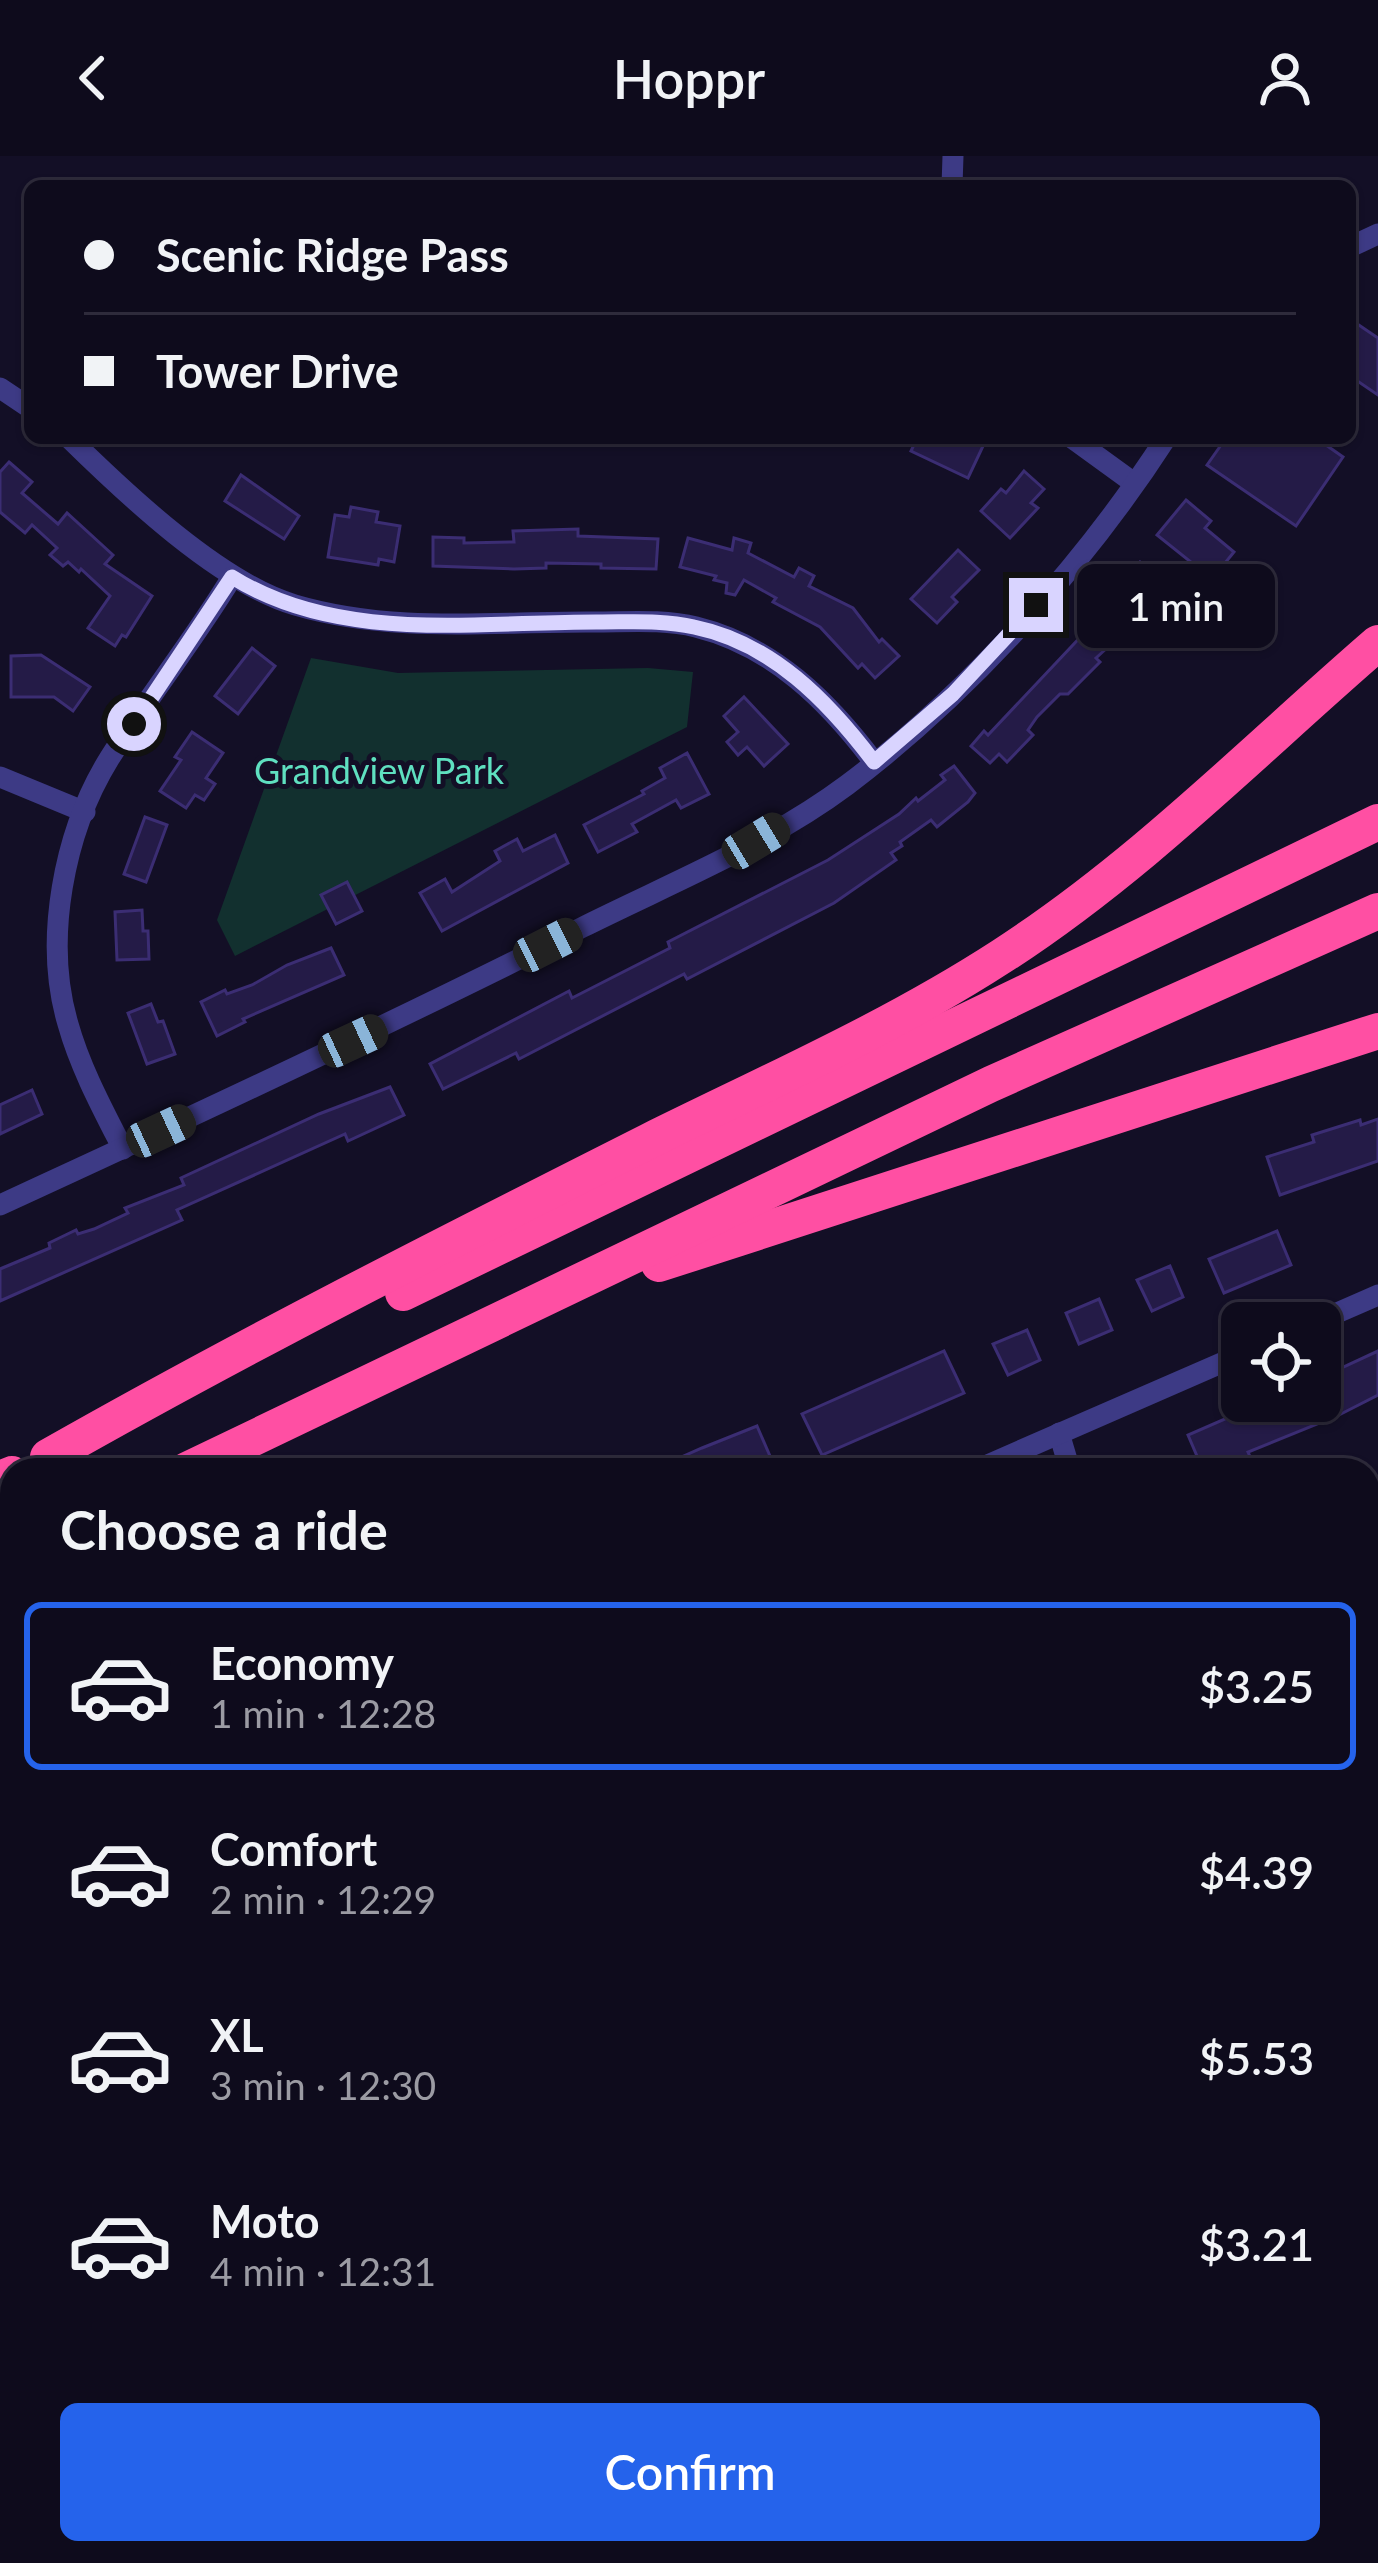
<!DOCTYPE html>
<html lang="en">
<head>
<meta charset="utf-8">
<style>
	body { margin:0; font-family:Lato,sans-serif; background:#171425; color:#f1f3f6; height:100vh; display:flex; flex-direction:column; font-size:45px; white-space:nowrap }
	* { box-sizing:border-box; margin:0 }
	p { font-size:39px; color:#9b9ba3 }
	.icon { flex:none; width:66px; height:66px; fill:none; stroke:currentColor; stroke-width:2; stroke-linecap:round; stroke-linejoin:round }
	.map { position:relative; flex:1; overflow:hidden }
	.panel { position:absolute; left:0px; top:1302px; width:1380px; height:1107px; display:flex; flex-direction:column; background:#0e0b1c; border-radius:36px 36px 0 0; box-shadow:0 3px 9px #0004,0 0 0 3px #2e2b3b }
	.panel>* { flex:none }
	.banner { position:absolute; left:24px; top:24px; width:1332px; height:264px; border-radius:18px; box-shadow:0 3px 9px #0004,0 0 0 3px #2e2b3b; display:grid; align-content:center; height:264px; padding:0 60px; background:#0e0b1c }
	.buttons { position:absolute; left:1221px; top:1146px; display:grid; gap:24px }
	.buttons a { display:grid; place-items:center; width:120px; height:120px; border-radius:18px; background:#0e0b1c; box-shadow:0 3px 9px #0004,0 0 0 3px #2e2b3b; font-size:60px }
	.end { position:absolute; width:54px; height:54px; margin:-27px; border:15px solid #d9d4ff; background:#111; box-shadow:0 0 0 6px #111 }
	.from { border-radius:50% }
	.bubble { position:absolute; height:84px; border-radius:18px; background:#0e0b1c; box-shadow:0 3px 9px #0004,0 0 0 3px #2e2b3b; font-size:39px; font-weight:600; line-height:84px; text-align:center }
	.car { position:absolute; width:36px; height:72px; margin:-36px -18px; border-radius:15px; box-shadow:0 0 9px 3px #0007; background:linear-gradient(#222 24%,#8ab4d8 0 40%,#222 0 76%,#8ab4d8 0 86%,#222 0) }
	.banner b { display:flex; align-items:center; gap:42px; height:114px; font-size:45px }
	.banner b+b { border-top:3px solid #2e2b3b }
	.banner i { width:30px; height:30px; background:#f1f3f6 }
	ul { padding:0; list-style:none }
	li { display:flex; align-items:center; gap:36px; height:168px; margin:0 24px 18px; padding:0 36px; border:6px solid transparent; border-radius:18px }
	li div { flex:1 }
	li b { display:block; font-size:45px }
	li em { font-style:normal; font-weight:600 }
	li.selected { border-color:#2563eb }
	li>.icon { width:108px; height:108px; stroke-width:1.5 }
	h2 { padding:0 60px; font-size:54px; line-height:144px }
	.cta { display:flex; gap:24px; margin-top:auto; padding:24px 60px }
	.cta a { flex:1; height:138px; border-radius:18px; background:#2563eb; color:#fff; font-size:48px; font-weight:600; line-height:138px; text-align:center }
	header { display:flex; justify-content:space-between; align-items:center; height:156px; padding:0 60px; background:#0e0b1c; font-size:54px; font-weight:600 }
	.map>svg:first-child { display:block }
</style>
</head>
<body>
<header><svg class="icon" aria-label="back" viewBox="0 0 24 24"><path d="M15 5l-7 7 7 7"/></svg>Hoppr<svg class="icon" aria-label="person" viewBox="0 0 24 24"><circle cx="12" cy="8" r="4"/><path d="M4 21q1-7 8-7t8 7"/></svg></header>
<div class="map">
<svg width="1378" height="2407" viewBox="0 0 1378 2407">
	<rect width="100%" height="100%" fill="#130f26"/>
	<g fill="#12302f">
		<polygon points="311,502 398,517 648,512 693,516 687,571 235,800 217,764"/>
		<polygon points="1378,1343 1378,1578 1368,1578 1368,1347"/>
	</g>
	<g fill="#241b47" stroke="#3b2d73" stroke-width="3">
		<polygon points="1350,163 1378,182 1378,239 1350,220"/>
		<polygon points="917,282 971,282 984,288 968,322 911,295"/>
		<polygon points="1226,282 1316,282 1343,301 1296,370 1207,309"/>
		<polygon points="9,306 32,326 22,337 58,368 67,357 113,399 105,408 152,440 126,481 122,479 115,490 88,472 110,440 81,413 79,416 68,406 63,410 50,399 57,392 32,369 25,377 0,356 0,316"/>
		<polygon points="1024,315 1044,333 1031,347 1038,352 1010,382 981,355 1001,333 1006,337"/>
		<polygon points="241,319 299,360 284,383 225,345"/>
		<polygon points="1186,344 1211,365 1205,372 1234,396 1212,423 1157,379"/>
		<polygon points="351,351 378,356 376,366 400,370 394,406 379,403 378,409 328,401 335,359 349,361"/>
		<polygon points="578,373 578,380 658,383 656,413 601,412 601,408 546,407 546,412 514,413 433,410 433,381 464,382 464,387 514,386 513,375"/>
		<polygon points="688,382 732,394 734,382 751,387 748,397 794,421 799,412 814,420 809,430 853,452 879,486 882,483 899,500 875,522 862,508 858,512 820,471 773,446 776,442 744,424 735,439 726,437 727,427 714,424 716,420 680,411"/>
		<polygon points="958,394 979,414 952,441 957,446 937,467 911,443"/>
		<polygon points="1140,406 1167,427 1131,473 1110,456 1132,427 1126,422"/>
		<polygon points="1089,472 1108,491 1096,502 1100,506 1068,538 1060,538 1037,561 1028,574 1033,579 1007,606 999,598 990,607 971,590 984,575 988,579"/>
		<polygon points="252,492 275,510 238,558 215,540"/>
		<polygon points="41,499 90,531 73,555 54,541 11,541 11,500"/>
		<polygon points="744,541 788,588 764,610 747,591 738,599 727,586 738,576 724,560"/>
		<polygon points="192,576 223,597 206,622 215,628 204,644 195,639 186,652 160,635 181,604 175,601"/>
		<polygon points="687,597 709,638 681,652 676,644 632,668 637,676 598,696 584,669 644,638 642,635 665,622 660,612"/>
		<polygon points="954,610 975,637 968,646 937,671 931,664 900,686 902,690 891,697 896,704 834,747 687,823 684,818 519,903 516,897 443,933 430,908 569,835 572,842 670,792 668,786 828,704 899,658 916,642 918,645 945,624 941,619"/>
		<polygon points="145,661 167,669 146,726 124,718"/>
		<polygon points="555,679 568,707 442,775 420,737 445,723 452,736 500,705 495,695 517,683 523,695"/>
		<polygon points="347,726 362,755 336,768 321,739"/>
		<polygon points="142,754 143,775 148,775 149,803 117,804 115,756"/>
		<polygon points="331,792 344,819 243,863 245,866 217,880 201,846 225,834 227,838 252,829 287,809"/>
		<polygon points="151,848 158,866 163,865 175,898 147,908 128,857"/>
		<polygon points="390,931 404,959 348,985 345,978 177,1054 182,1064 0,1145 0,1113 50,1092 49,1087 76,1074 78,1078 94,1073 128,1057 125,1052 184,1029 181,1022 319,958"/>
		<polygon points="32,934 42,958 0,978 0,949"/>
		<polygon points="1378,963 1378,1005 1280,1039 1267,1001 1314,986 1312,979 1360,964 1361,969"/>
		<polygon points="1277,1075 1291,1109 1224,1137 1209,1103"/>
		<polygon points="1170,1110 1183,1141 1152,1155 1137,1124"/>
		<polygon points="1099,1143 1112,1174 1079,1188 1066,1157"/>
		<polygon points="1027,1174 1040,1204 1008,1219 993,1188"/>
		<polygon points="944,1195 964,1237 822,1299 802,1258"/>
		<polygon points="1378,1195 1378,1239 1337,1260 1248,1296 1252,1305 1233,1314 1228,1304 1203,1314 1188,1279 1266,1245 1320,1245 1320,1222"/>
		<polygon points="757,1270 776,1314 652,1314 702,1292"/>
	</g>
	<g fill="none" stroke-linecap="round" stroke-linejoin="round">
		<g stroke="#3d3a85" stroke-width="21">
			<polyline points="952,30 953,0"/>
			<polyline points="1350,91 1378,78"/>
			<polyline points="0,232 30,252"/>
			<path d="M69,282C126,338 220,427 295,449C394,478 495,465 595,466C628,466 664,463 696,471C773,490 828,545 874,606"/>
			<polyline points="1072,282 1134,327"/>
			<polyline points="0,621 85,656"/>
			<path d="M123,993C102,952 80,911 68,868C43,784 64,676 109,603C148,541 194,484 232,421"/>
			<path d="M0,1049C196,959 391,868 583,771C671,727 768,688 847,629C968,538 1084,409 1166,282"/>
			<polyline points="1314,1167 1378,1139"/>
			<polyline points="1059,1277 1070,1314"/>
			<polyline points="976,1314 1242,1198"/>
			<polyline points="0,1541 12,1536"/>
			<polyline points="1368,1713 1378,1713"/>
			<polyline points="1368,2021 1378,2021"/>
			<polyline points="0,2218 12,2218"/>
			<polyline points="1368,2328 1378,2327"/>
			<polyline points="191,2407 192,2397"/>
			<polyline points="693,2407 693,2397"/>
		</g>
		<g stroke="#ff4fa3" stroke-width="36">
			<polyline points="659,1108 1378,875"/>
			<polyline points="403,1137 1378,666"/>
			<path d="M48,1301C245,1189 447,1087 649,985C768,926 891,872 1002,800C1140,711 1254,594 1378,487"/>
			<polyline points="187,1314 991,928 1378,755"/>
			<polyline points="0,1323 12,1318"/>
			<polyline points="0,1403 12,1397"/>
		</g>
	</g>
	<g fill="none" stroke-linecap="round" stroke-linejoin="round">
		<path stroke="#d9d4ff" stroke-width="15" d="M134,568L232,421C341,489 480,465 602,466C632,466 664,464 694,471C772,487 828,545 874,606L953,538L1036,449"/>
	</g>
	<g text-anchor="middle" stroke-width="10" stroke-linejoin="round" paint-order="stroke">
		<g font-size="36" fill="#5fe0c0" stroke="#130f26">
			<text x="379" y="628">Grandview Park</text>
		</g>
	</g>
</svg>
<div class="buttons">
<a><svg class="icon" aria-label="locate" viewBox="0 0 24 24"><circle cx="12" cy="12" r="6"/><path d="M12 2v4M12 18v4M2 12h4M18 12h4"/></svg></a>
</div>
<i class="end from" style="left:134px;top:568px"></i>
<i class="end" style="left:1036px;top:449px"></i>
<div class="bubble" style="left:1077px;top:408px;width:198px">1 min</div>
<i class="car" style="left:756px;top:685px;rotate:59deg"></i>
<i class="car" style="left:548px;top:789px;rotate:63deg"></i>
<i class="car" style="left:353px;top:885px;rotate:65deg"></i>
<i class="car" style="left:161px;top:975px;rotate:65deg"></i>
<div class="banner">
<b><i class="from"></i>Scenic Ridge Pass</b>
<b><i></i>Tower Drive</b>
</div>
<section class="panel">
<h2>Choose a ride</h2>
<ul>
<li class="selected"><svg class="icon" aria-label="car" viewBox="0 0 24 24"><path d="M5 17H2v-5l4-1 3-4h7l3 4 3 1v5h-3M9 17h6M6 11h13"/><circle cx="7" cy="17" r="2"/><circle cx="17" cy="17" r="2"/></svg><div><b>Economy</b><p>1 min · 12:28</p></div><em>$3.25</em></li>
<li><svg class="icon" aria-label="car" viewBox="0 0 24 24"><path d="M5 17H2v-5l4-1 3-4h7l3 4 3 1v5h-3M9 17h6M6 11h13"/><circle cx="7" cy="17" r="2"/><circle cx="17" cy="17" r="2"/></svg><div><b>Comfort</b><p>2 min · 12:29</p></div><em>$4.39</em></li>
<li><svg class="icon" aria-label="car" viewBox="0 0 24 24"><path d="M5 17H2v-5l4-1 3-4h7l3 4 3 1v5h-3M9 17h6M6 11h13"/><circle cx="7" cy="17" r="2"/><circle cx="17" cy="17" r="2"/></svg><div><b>XL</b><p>3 min · 12:30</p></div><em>$5.53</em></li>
<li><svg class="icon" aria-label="car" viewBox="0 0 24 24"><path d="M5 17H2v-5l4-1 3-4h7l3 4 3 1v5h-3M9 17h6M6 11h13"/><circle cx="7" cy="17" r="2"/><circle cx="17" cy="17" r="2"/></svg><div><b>Moto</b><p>4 min · 12:31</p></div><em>$3.21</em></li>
</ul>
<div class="cta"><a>Confirm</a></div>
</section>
</div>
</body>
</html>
